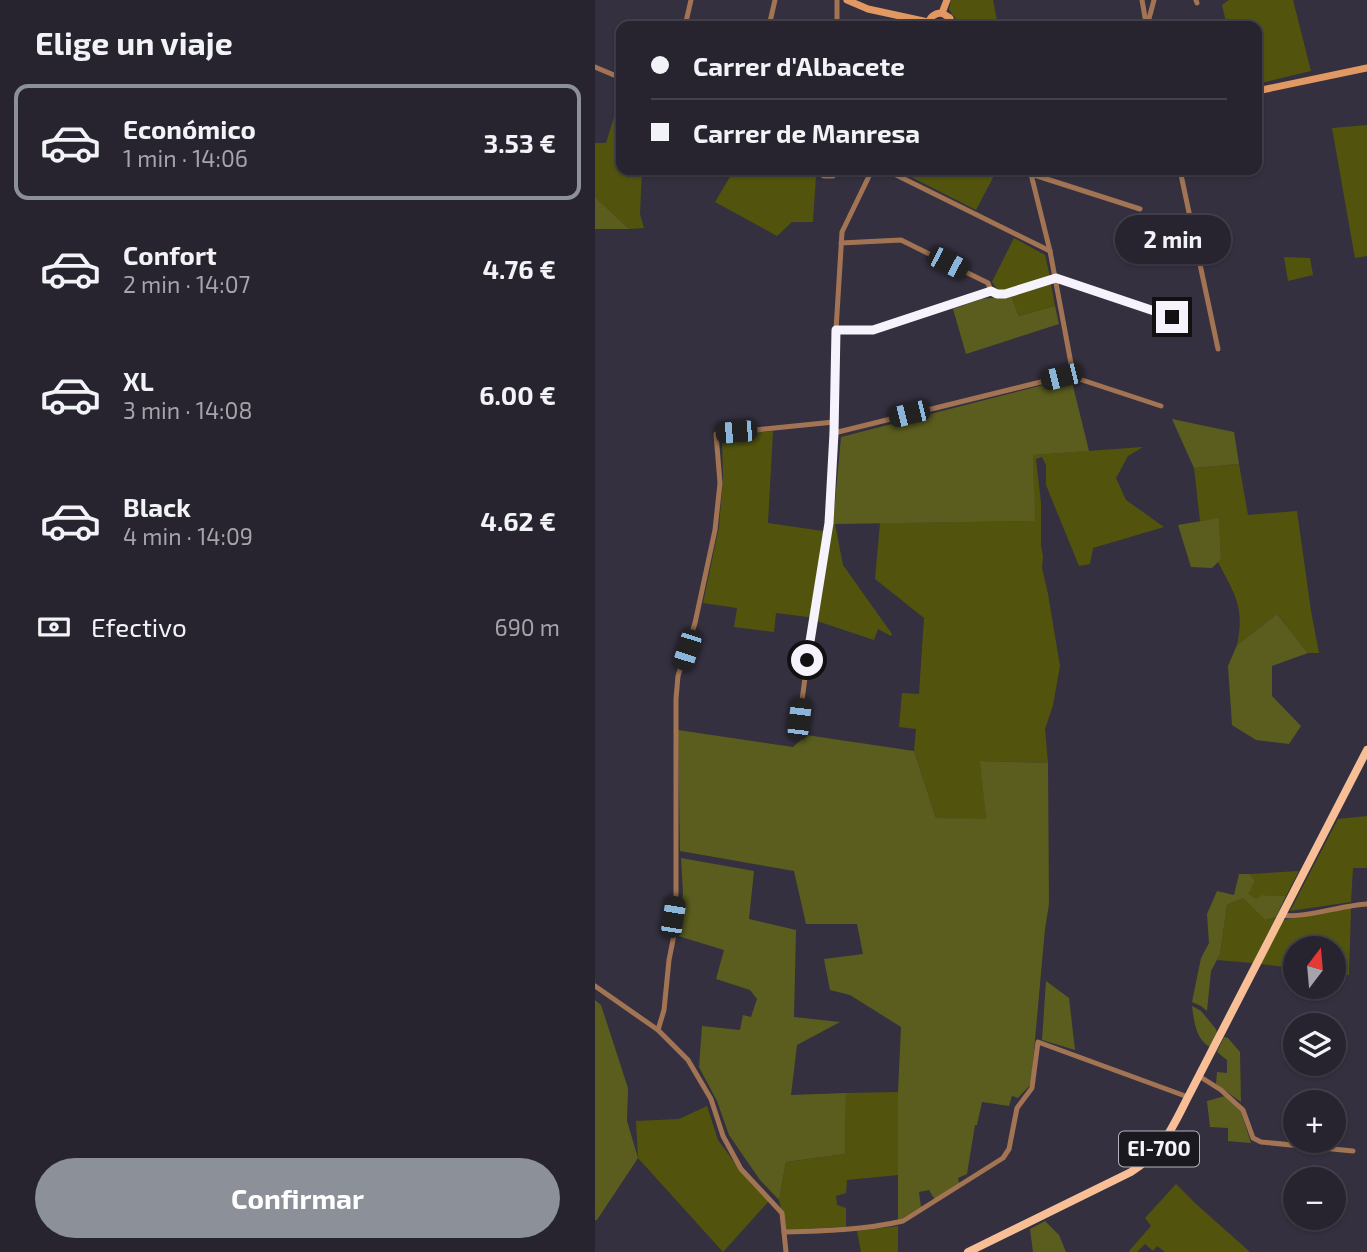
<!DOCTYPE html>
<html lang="es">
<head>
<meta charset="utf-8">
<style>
	body { margin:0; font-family:"Exo 2",sans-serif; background:#2f2c37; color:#f1f3f6; height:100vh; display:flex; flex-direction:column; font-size:26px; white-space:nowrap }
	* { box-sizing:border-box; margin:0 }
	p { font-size:23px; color:#a4a4aa }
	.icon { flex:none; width:38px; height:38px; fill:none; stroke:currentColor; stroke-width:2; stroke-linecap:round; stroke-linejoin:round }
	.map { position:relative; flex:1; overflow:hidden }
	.side { display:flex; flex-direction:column; background:#27242f; width:595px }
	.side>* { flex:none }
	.hud { position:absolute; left:21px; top:21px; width:646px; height:154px; border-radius:14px; box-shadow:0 2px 5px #0004,0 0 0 2px #43414b; display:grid; align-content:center; height:154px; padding:0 35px; background:#27242f }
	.needle { width:46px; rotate:16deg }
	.controls { position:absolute; left:688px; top:936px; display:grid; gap:14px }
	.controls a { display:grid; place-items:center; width:63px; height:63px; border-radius:50%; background:#27242f; box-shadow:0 2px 5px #0004,0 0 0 2px #43414b; font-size:35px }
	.end { position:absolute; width:32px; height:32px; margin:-16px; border:9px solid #f6f3fd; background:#111; box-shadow:0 0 0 4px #111 }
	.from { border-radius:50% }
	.bubble { position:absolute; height:49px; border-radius:24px; background:#27242f; box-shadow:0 2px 5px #0004,0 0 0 2px #43414b; font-size:23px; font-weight:700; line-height:49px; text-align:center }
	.car { position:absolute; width:21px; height:42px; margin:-21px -10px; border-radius:9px; box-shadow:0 0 5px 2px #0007; background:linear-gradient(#222 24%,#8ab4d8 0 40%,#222 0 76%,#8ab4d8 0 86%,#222 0) }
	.hud b { display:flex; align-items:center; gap:24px; height:66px; font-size:26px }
	.hud b+b { border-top:2px solid #43414b }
	.hud i { width:18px; height:18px; background:#f1f3f6 }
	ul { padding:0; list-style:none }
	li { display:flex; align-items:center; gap:21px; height:116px; margin:0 14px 10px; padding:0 21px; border:4px solid transparent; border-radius:14px }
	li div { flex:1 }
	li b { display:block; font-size:26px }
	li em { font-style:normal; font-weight:700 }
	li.selected { border-color:#8c9099 }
	li>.icon { width:63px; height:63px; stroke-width:1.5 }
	h2 { padding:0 35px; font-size:32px; line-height:84px }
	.pay { display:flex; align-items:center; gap:18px; height:77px; padding:0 35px; font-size:26px }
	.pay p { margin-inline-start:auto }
	.action { display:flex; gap:14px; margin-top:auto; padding:14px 35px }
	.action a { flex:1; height:80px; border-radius:42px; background:#8c9099; color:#fff; font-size:28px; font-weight:700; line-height:80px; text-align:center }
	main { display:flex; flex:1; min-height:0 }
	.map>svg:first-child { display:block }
</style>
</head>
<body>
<main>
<section class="side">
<h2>Elige un viaje</h2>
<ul>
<li class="selected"><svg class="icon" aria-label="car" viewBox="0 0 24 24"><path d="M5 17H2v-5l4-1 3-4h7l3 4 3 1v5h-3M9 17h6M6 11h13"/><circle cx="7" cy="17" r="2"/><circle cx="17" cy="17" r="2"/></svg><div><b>Económico</b><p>1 min · 14:06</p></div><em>3.53 €</em></li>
<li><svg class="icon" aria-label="car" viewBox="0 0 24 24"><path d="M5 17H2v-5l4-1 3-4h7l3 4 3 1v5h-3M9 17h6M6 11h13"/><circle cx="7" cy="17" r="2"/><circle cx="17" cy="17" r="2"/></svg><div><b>Confort</b><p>2 min · 14:07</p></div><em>4.76 €</em></li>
<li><svg class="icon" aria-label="car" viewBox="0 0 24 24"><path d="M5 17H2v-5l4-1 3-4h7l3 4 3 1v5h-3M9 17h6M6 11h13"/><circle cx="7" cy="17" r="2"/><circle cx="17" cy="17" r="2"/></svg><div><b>XL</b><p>3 min · 14:08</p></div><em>6.00 €</em></li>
<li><svg class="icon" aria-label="car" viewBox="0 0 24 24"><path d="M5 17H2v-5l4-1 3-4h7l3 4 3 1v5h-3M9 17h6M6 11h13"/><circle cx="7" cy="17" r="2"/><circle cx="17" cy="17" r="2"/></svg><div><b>Black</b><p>4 min · 14:09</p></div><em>4.62 €</em></li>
</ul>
<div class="pay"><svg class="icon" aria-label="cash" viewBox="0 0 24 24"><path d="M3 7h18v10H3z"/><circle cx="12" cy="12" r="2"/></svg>Efectivo<p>690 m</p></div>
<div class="action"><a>Confirmar</a></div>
</section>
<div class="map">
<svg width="772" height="1252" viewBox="0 0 772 1252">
	<rect width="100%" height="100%" fill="#34303f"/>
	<g fill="#52540e">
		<polygon points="356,0 398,0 403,26 394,26 362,20 354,10"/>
		<polygon points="634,0 698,0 716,71 662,84 662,26 632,26 627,5"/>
		<polygon points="26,95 26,170 47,170 45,214 49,228 34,229 0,197 0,143 11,143"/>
		<polygon points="772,125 772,256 760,258 737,128"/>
		<polygon points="139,170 208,170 221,176 218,222 197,222 182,236 120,202"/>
		<polygon points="317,170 402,170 381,210 314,176"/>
		<polygon points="419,238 450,255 455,277 410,291 403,291 397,282"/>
		<polygon points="689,257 715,258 718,275 693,281"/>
		<polygon points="456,284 460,306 424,316 416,296"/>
		<polygon points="178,431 173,523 228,531 230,542 216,616 213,617 181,613 179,632 139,627 142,608 108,603 124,527 128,478 127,436"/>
		<polygon points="548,447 533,456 521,478 531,500 569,527 498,548 495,564 484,566 451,485 451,465 447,457 441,459 446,503 446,546 448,556 447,568 453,594 465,666 458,705 450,729 453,763 386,761 391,820 341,818 319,751 321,729 304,727 307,693 324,694 329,618 280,579 285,523 439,521 438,455"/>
		<path d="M644,464L653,515L702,511L716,611L724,653H713L682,614L642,645C650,607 640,595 623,562L626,559L624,519L605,521L599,468Z"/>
		<polygon points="238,524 240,524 248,565 297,634 296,636 283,629 279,640 222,621"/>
		<polygon points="772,816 772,868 758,868 756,902 695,911 743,819"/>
		<polygon points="704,871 691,896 667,895 661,900 652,894 660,881 655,874"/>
		<polygon points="648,898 670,920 681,917 658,963 622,960 625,954 632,905"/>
		<polygon points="756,908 754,975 739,973 738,948 700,948 700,968 665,964 688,920"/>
		<polygon points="303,1092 303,1175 252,1180 251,1193 241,1196 242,1205 251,1208 251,1227 191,1230 184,1200 191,1162 250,1154 251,1093"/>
		<polygon points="112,1106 123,1140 145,1170 174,1201 128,1252 43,1158 41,1121 84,1119"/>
		<polygon points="581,1184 601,1204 655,1252 570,1252 562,1246 558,1251 550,1244 542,1252 535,1252 534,1251 556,1226 550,1218"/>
		<polygon points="303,1226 303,1252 266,1252 262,1231"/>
	</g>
	<g fill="#5b5d1e">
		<polygon points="0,197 34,229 0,229"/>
		<polygon points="416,296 424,316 460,306 464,324 371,354 358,309 386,299"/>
		<polygon points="476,378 494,451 438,455 440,521 238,524 246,437"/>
		<polygon points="577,419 639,432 644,464 599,468"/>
		<polygon points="624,518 626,559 617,568 596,567 583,525"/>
		<polygon points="682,614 713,653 677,666 677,696 706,726 694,744 661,740 637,725 633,666 642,645"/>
		<polygon points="83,730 198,747 211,735 319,751 341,818 391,819 385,761 453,763 454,904 450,929 436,1084 423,1098 417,1096 414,1106 387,1102 382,1125 380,1125 372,1174 363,1178 364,1183 340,1200 334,1190 324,1192 326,1207 303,1221 303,1092 306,1027 255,995 235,990 229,959 268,954 262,924 211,924 199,871 85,851"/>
		<polygon points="86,858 159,871 154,919 201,930 199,1017 245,1022 202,1045 196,1095 251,1093 250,1154 191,1162 184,1200 165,1180 134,1135 122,1101 104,1067 107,1026 145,1030 148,1015 156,1017 162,999 155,990 121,979 129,950 83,936 88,892"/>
		<polygon points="644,874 655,874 660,881 653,894 661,899 667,895 691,896 681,917 670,920 648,898 632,905 625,954 616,971 612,1011 606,1006 597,1002 606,958 614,943 612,914 622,891 639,895"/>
		<polygon points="451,981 474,998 480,1050 447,1040"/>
		<polygon points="0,1000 6,1005 33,1088 32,1121 43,1158 2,1220 0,1220"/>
		<path d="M597,1006L606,1011L621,1029L622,1033L615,1047C601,1040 599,1021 597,1006Z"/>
		<polygon points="629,1037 633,1038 645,1052 646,1102 621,1084 622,1072 632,1073 632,1060 622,1052"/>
		<polygon points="630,1096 645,1108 656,1143 633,1141 633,1128 615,1127 612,1101"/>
		<polygon points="450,1221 464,1235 471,1252 438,1252 435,1229"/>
	</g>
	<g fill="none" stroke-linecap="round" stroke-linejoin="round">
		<g stroke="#a27453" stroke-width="5">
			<polyline points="242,0 242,26"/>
			<polyline points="547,0 551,23"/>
			<polyline points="601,0 602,3"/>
			<polyline points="90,26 96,0"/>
			<polyline points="174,26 180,0"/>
			<polyline points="552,26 559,0"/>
			<polyline points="0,67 26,78"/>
			<polyline points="217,170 229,176 238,176 242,170"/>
			<polyline points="291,170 455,251"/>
			<polyline points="435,170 455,251 478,374"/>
			<polyline points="585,170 623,349"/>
			<polyline points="436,174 545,209"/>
			<polyline points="396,291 402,294 410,294 461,278 577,317"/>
			<polyline points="241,330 278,330 396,291 393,283 306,240 246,243"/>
			<polyline points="239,433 478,374 481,378 566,406"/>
			<polyline points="202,737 218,619 234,523 239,433 241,330 247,232 277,170"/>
			<path d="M687,915C707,919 748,905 772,904"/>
			<polyline points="0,986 63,1030 93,1060 116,1099 128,1136 146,1169 187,1213 191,1252"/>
			<polyline points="63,1030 69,1010 74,960 79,935 78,917 81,895 81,699 83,676 100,623 120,530 125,483 121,434 239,422"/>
			<polyline points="604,1076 626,1090 648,1110 658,1138 666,1142 758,1151"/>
			<path d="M189,1232C229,1231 269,1230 308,1221L408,1158L414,1149L422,1108L437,1088L443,1042L593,1097"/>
		</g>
		<g stroke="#e19862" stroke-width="7">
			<polyline points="252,0 273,9 333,22"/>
			<polyline points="347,13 355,18 357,26"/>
			<polyline points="347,13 352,0"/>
			<path d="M333,24C335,17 340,13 347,13"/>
			<polyline points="662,91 772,68"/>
		</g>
		<path stroke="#f8bf97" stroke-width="8" d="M373,1252L536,1172C568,1151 576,1130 593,1097L772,750"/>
	</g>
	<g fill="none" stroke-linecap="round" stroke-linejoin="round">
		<polyline stroke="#f6f3fd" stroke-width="9" points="212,660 234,523 239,433 241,330 278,330 396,291 402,294 410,294 461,278 577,317"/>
	</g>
	<g text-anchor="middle" stroke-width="5" stroke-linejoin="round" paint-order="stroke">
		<rect fill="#1b1920" stroke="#b4b2bb" stroke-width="2" x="524" y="1131.5" width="80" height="35" rx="5"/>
		<g font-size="21" font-weight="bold" fill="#f6f3fd">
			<text x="564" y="1156">EI-700</text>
		</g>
	</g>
</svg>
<div class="controls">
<a><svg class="needle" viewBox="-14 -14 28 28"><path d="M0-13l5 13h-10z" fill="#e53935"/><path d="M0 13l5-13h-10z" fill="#a4a4aa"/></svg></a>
<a><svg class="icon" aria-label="layers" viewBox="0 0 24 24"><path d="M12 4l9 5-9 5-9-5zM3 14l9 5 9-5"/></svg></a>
<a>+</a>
<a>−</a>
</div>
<i class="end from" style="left:212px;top:660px"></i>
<i class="end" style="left:577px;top:317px"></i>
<div class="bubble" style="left:520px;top:215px;width:116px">2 min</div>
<i class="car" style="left:353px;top:263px;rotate:117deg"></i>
<i class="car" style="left:466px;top:377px;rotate:256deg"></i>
<i class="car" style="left:314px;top:414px;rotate:256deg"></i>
<i class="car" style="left:141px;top:432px;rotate:265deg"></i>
<i class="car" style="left:92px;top:650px;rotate:198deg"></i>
<i class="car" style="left:204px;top:719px;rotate:7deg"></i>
<i class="car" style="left:78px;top:917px;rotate:9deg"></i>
<div class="hud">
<b><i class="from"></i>Carrer d'Albacete</b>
<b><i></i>Carrer de Manresa</b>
</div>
</div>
</main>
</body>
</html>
